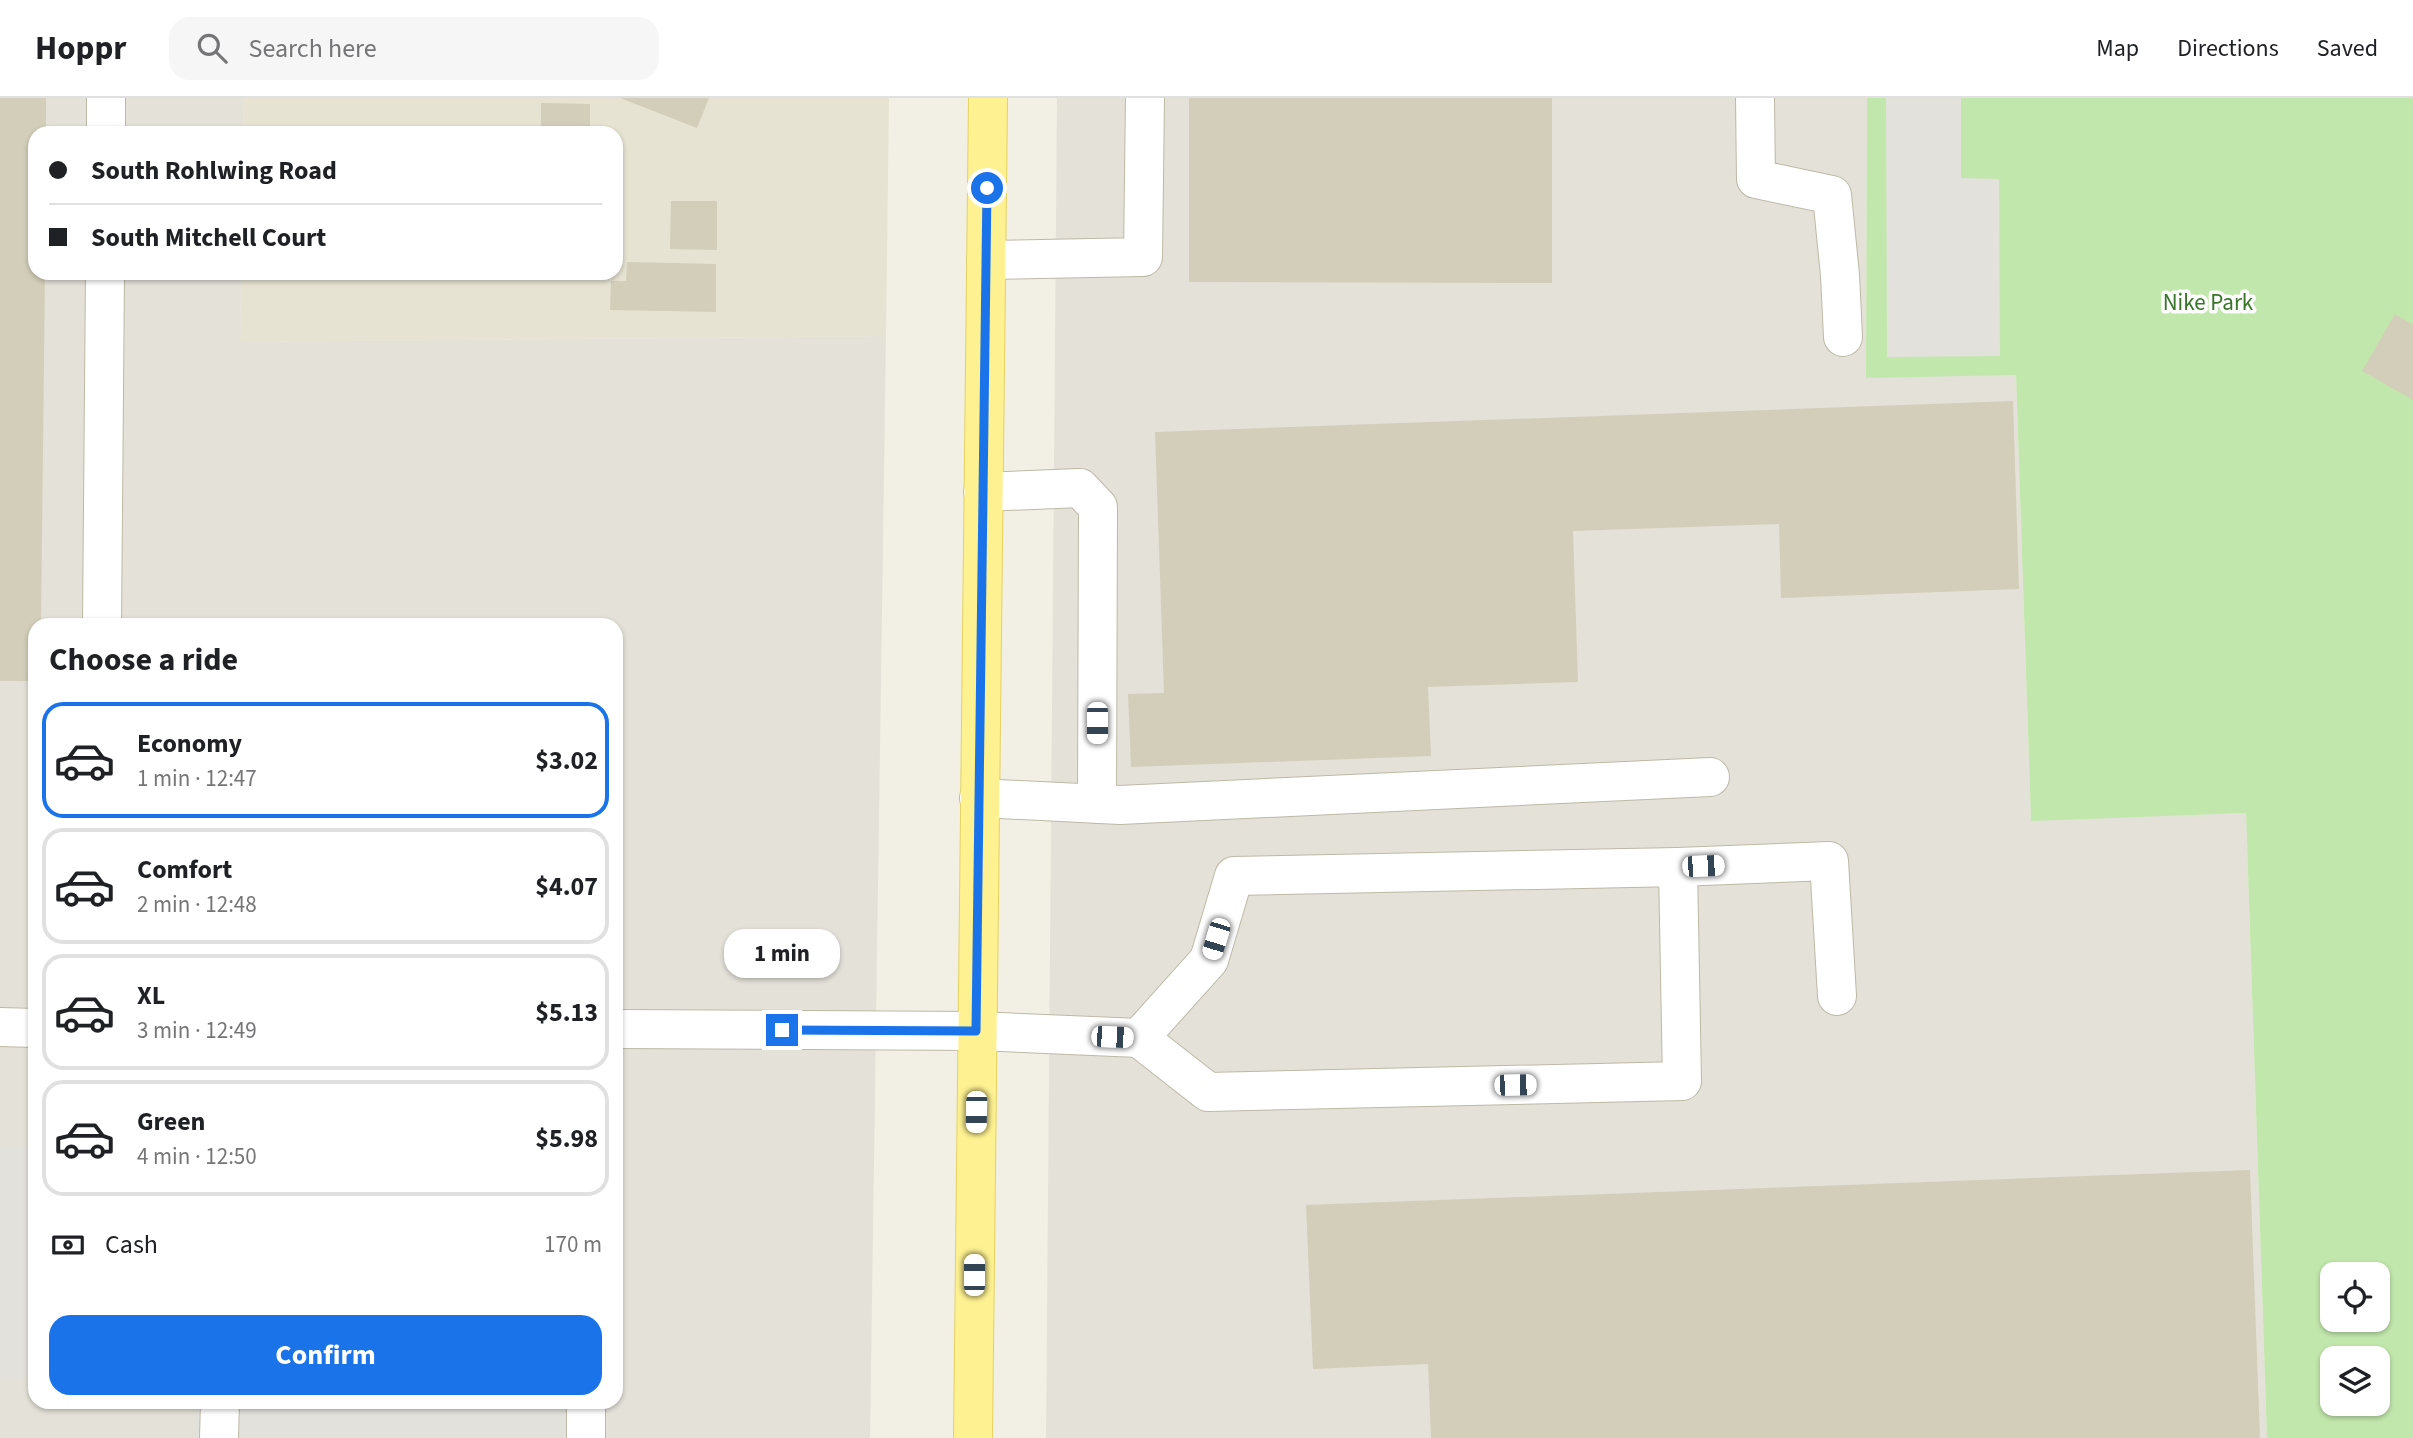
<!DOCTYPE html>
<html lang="en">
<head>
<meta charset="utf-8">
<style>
	body { margin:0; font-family:"Source Sans 3",sans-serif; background:#f6f6f6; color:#202124; height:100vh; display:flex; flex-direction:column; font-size:26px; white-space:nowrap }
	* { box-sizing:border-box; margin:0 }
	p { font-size:23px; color:#757577 }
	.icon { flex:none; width:38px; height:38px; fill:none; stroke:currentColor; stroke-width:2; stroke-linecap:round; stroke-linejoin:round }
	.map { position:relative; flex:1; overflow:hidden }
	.sheet { position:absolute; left:28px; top:520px; width:595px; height:791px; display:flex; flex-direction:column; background:#fff; border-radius:21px; box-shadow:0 2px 5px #0004 }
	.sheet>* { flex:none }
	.guide { position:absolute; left:28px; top:28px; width:595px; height:154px; border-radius:21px; box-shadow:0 2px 5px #0004; display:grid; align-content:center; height:154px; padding:0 21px; background:#fff }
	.fabs { position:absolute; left:2320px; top:1164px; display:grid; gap:14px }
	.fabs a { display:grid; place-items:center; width:70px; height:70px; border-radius:14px; background:#fff; box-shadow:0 2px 5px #0004; font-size:35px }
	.end { position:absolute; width:32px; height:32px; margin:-16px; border:9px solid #1a73e8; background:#fff; box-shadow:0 0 0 4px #fff }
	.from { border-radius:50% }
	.bubble { position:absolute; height:49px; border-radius:21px; background:#fff; box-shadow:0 2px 5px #0004; font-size:23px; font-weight:700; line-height:49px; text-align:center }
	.car { position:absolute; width:21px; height:42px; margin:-21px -10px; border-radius:9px; box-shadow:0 0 5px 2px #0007; background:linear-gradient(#fff 24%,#345 0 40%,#fff 0 76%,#345 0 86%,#fff 0) }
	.guide b { display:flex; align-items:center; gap:24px; height:66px; font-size:26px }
	.guide b+b { border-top:2px solid #e0e0e0 }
	.guide i { width:18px; height:18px; background:#202124 }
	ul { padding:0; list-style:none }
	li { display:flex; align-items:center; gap:21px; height:116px; margin:0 14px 10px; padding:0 7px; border:4px solid #e0e0e0; border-radius:21px }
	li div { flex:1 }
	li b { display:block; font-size:26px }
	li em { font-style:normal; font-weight:700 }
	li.selected { border-color:#1a73e8 }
	li>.icon { width:63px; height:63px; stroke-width:1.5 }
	h2 { padding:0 21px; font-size:32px; line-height:84px }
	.pay { display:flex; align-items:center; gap:18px; height:77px; padding:0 21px; font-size:26px }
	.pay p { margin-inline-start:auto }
	.action { display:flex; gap:14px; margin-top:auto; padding:14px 21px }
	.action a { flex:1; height:80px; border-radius:21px; background:#1a73e8; color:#fff; font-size:28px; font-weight:700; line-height:80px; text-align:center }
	header { display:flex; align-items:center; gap:42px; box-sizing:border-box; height:98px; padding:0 35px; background:#fff; border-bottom:2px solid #e0e0e0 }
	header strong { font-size:33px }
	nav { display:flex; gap:38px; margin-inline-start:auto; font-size:24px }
	.search { width:490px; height:63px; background:#f6f6f6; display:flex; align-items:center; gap:18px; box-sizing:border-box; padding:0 24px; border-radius:21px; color:#757577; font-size:26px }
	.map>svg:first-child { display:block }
</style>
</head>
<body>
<header>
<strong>Hoppr</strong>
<div class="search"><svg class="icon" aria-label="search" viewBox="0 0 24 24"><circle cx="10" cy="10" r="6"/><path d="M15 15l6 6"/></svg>Search here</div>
<nav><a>Map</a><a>Directions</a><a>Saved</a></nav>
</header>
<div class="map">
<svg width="2413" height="1340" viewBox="0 0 2413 1340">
	<rect width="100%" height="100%" fill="#f2f0e4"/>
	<polygon fill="#e6e3d2" points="244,0 889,0 886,238 240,244 241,175 616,175 616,35 243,35"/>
	<g fill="#e4e1d9" fill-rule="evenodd">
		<path d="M0,0H244L243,35H35V175H241L240,244L886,238L870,1340H0ZM35,527H616V1304H35Z"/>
		<polygon points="1057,0 1867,0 1866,279 2016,276 2031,722 2246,715 2267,1340 1046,1340"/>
	</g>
	<path fill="#c2e7ac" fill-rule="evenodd" d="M1867,0H2413V1340H2267L2246,715L2031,723L2016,277L1866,280ZM2333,1176H2378V1222H2333ZM2333,1260H2378V1306H2333Z"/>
	<g fill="#e2e1dc">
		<polygon points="1886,0 1961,0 1961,80 1999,81 2000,258 1887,259"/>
		<rect x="0" y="1050" width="35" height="229"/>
		<polygon points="195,1304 600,1304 600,1340 196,1340"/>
	</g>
	<g fill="#d3ceb9">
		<polygon points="0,0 46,0 46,35 35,35 35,175 45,175 41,527 35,527 35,583 0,583"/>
		<polygon points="620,0 709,0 697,30"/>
		<polygon points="1189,0 1552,0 1552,185 1189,184"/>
		<polygon points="541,5 590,6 590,35 541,35"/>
		<polygon points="671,103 717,103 717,152 670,151"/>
		<polygon points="627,164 716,166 716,214 610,212 611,183 626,183"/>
		<polygon points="2395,216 2413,227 2413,302 2362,273"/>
		<polygon points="2013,303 2019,491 1781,500 1779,426 1573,433 1578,584 1428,589 1431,658 1131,669 1128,596 1164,595 1155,334"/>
		<polygon points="2250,1072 2260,1340 1431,1340 1428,1266 1313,1271 1306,1107"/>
	</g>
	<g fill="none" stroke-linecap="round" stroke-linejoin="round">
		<g stroke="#bdb9a7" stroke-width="40">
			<g id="minor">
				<polyline points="1755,0 1756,81 1832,97 1840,177 1843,239"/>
				<polyline points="106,35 106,0"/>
				<polyline points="986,162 1143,159 1145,0"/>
				<polyline points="983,394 1080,390 1098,409 1097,706"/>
				<polyline points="102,527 105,175"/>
				<polyline points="979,700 1120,707 1710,679"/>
				<polyline points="1678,769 1829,763 1837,898"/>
				<polyline points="0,929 35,930"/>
				<polyline points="616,931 977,933 1139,940 1209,862 1234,778 1678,769 1682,983 1208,994 1139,940"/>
				<polyline points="219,1340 220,1304"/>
				<polyline points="586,1340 586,1304"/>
			</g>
		</g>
		<g stroke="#e3d261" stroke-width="40">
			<polyline id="major" points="973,1340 988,0"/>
		</g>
		<use href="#minor" stroke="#fff" stroke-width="38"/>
		<use href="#major" stroke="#fef191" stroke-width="38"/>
	</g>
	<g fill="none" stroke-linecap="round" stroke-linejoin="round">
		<polyline stroke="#1a73e8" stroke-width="9" points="782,932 976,933 987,90"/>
	</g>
	<g text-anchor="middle" stroke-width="7" stroke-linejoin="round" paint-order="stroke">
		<g font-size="23" fill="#387528" stroke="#fff">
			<text x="2208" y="212">Nike Park</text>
		</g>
	</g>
</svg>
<div class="fabs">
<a><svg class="icon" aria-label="locate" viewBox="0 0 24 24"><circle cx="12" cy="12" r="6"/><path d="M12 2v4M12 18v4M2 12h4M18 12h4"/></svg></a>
<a><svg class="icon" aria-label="layers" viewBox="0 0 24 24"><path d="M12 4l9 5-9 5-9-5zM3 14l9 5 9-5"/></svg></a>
</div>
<i class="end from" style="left:987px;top:90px"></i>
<i class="end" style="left:782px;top:932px"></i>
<div class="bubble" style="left:724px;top:831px;width:116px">1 min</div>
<i class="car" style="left:1097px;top:625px;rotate:180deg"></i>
<i class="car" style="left:1703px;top:768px;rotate:88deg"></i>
<i class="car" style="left:1216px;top:841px;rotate:197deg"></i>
<i class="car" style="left:1112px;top:939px;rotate:92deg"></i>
<i class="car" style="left:1515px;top:987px;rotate:89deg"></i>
<i class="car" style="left:976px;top:1014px;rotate:181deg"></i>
<i class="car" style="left:974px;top:1177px;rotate:0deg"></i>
<div class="guide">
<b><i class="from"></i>South Rohlwing Road</b>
<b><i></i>South Mitchell Court</b>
</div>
<section class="sheet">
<h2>Choose a ride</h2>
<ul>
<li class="selected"><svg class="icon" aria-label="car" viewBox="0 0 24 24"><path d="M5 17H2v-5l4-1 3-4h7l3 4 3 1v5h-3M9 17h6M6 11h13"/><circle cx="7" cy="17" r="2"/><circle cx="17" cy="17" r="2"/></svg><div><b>Economy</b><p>1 min · 12:47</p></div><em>$3.02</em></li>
<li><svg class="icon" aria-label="car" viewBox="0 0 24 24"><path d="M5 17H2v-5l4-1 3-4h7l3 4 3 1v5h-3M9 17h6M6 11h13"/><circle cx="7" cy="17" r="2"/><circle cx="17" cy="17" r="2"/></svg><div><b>Comfort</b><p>2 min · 12:48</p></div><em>$4.07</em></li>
<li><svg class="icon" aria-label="car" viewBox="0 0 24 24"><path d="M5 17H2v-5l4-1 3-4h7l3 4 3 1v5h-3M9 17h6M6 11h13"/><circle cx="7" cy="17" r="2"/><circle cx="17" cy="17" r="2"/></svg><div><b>XL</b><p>3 min · 12:49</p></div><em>$5.13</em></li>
<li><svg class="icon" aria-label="car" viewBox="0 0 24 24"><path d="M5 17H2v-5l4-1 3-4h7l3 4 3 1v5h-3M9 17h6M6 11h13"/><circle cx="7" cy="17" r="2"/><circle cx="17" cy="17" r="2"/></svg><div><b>Green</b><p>4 min · 12:50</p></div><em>$5.98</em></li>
</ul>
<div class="pay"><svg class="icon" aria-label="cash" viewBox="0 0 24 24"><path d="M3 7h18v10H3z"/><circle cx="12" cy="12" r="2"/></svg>Cash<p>170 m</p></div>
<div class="action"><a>Confirm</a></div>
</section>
</div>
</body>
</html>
